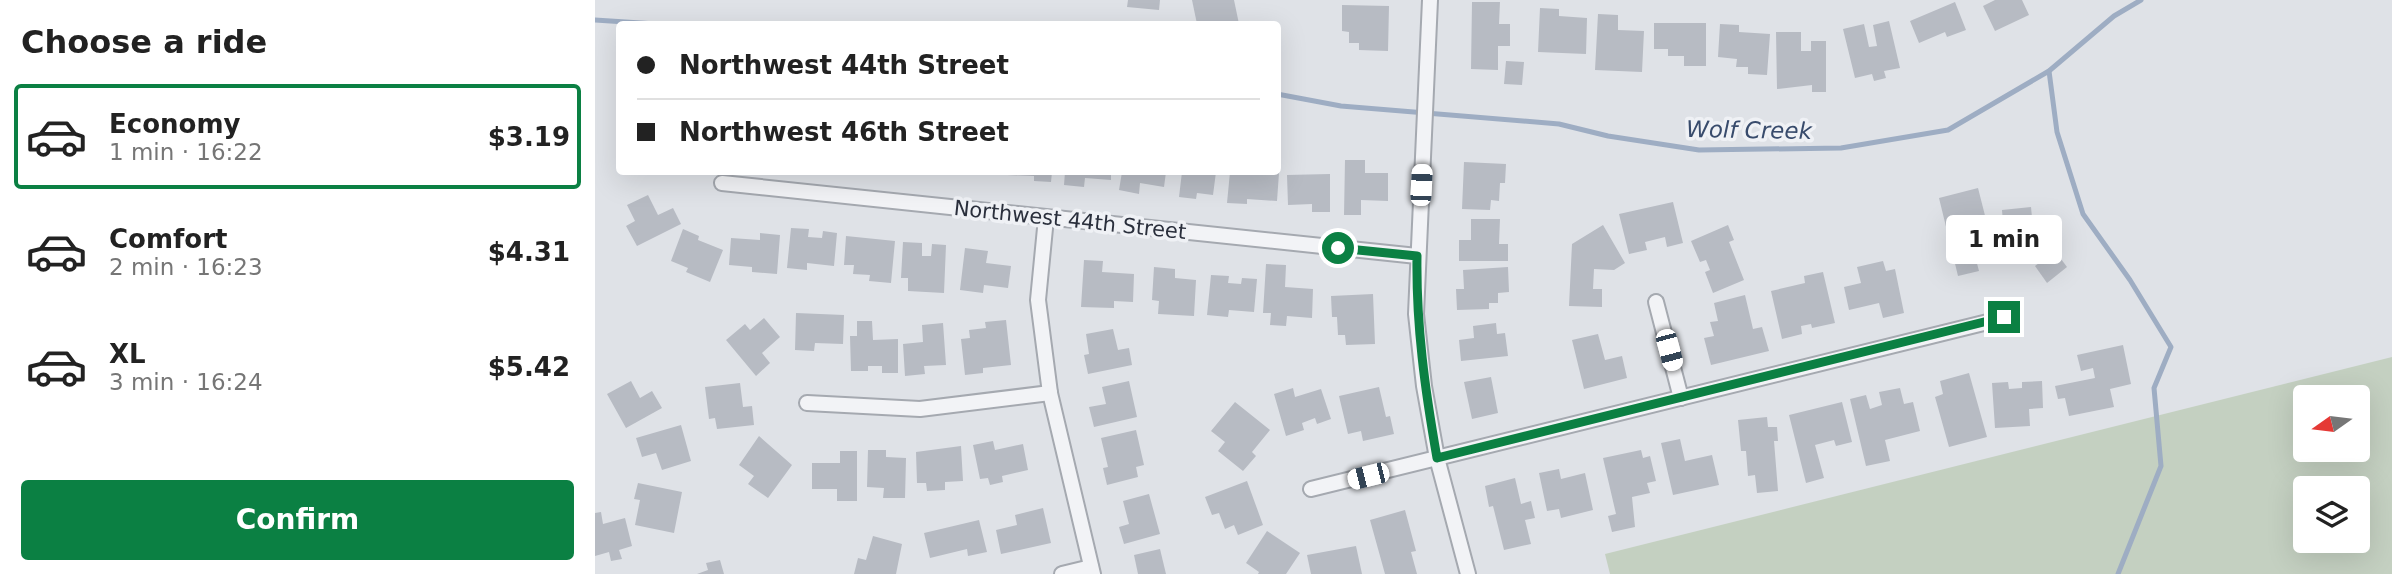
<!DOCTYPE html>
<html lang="en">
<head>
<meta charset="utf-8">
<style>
	body { margin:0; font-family:"DejaVu Sans",sans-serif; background:#f2f2f2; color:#222; height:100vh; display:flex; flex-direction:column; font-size:26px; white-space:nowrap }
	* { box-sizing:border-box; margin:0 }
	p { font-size:23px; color:#767676 }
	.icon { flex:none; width:38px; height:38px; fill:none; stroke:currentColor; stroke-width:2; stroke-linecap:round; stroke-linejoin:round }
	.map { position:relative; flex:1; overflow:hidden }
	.side { display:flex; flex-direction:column; background:#fff; width:595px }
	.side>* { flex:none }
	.banner { position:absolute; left:21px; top:21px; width:665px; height:154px; border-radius:7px; box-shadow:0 7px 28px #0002; display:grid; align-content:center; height:154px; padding:0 21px; background:#fff }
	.needle { width:46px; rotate:256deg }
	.controls { position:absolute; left:1698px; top:385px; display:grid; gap:14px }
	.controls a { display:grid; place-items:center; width:77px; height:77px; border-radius:7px; background:#fff; box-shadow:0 7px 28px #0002; font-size:35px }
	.end { position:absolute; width:32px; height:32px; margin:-16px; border:9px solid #0b8043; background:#fff; box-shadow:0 0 0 4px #fff }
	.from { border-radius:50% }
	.bubble { position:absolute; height:49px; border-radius:7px; background:#fff; box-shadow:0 7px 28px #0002; font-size:23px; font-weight:800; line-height:49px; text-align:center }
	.car { position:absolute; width:21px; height:42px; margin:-21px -10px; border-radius:9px; box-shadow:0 0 5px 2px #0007; background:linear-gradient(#fff 24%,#345 0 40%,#fff 0 76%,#345 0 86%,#fff 0) }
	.banner b { display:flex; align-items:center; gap:24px; height:66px; font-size:26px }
	.banner b+b { border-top:2px solid #e0e0e0 }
	.banner i { width:18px; height:18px; background:#222 }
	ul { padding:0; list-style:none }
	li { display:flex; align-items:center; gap:21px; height:105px; margin:0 14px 10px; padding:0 7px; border:4px solid transparent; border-radius:7px }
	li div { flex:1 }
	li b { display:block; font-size:26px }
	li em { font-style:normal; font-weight:800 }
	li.active { border-color:#0b8043 }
	li>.icon { width:63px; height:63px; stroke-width:1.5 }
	h2 { padding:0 21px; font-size:32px; line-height:84px }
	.action { display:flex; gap:14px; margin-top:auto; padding:14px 21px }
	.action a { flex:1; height:80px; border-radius:7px; background:#0b8043; color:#fff; font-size:28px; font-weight:800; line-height:80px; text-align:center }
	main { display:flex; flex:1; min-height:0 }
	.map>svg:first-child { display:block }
</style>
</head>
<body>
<main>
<section class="side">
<h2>Choose a ride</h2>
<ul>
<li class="active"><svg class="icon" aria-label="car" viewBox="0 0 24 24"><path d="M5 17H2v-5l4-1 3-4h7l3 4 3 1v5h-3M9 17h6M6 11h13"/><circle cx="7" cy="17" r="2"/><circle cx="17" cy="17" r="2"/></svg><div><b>Economy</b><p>1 min · 16:22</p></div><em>$3.19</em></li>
<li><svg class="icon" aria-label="car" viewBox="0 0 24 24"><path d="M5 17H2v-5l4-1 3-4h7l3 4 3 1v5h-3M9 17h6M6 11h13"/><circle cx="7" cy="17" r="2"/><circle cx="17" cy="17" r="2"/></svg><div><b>Comfort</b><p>2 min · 16:23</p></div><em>$4.31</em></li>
<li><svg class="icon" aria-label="car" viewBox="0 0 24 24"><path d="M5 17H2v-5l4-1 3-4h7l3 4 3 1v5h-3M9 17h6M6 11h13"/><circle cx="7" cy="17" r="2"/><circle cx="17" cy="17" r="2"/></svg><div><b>XL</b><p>3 min · 16:24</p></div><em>$5.42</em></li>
</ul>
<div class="action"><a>Confirm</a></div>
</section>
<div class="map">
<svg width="1797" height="574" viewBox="0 0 1797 574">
	<rect width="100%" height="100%" fill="#dfe2e7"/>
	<path fill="#c4d0c1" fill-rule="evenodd" d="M1797,357V574H1015L1010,554ZM1710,397H1762V450H1710ZM1710,488H1762V541H1710Z"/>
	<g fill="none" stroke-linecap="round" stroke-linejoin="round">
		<g stroke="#9eadc3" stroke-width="5">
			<polyline points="0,20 61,24"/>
			<polyline points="1454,71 1462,132 1488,214 1535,280 1576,347 1559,388 1566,466 1523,574"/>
			<polyline points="682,94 746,106 964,124 1013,136 1104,150 1246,148 1353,130 1454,71 1519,16 1546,0"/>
		</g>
	</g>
	<g fill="#b7bbc3">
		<polygon points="533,0 565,0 564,10 532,7"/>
		<polygon points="597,0 639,0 644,24 602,24"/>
		<polygon points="1400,0 1427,0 1434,15 1400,31 1388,6"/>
		<polygon points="877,2 905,2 904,24 915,24 915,46 903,46 903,70 876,69"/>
		<polygon points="1360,2 1371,30 1352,37 1350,32 1324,43 1315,21"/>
		<polygon points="747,5 794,6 793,51 764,50 764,43 754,43 754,32 747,31"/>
		<polygon points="945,8 964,9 964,16 992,18 991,54 943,52"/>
		<polygon points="1003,14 1023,15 1023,30 1049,31 1047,72 1000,70"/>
		<polygon points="1294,21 1305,68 1289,71 1291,78 1279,81 1277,74 1260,78 1248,29 1269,24 1274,47 1282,46 1278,25"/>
		<polygon points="1059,23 1111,23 1111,66 1089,66 1089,56 1073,56 1073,49 1059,49"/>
		<polygon points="1125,24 1144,25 1144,32 1175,34 1172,75 1153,74 1153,67 1141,67 1142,59 1123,57"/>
		<polygon points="1181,32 1206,32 1206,51 1216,51 1216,41 1231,41 1231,92 1217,92 1217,85 1182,89"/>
		<polygon points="911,61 929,62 927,85 909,84"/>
		<polygon points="750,160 770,160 770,173 793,173 793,201 766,200 766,215 749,215"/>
		<polygon points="869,162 911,164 910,183 905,183 904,201 896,200 895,210 867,209"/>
		<polygon points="412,172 457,172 456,182 439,181 439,176 412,175"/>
		<polygon points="470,172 516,172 516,180 490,178 489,187 469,185"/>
		<polygon points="527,172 571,172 569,187 545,183 544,194 524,190"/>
		<polygon points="587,172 621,172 618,195 602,193 601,199 584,197"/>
		<polygon points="635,172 684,173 682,201 652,199 652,204 632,203"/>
		<polygon points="735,174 735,212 717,212 717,204 693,205 692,175"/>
		<polygon points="1383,188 1398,247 1379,252 1384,271 1363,276 1344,198"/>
		<polygon points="53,195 63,215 78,208 86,224 42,246 31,226 40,221 32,205"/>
		<polygon points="1078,202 1088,243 1072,247 1070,237 1050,242 1052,250 1034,254 1024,214"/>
		<polygon points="1436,207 1441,260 1411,263 1407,210"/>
		<polygon points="876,219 905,219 904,244 913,244 913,261 864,261 864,240 876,240"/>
		<polygon points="1008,225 1030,263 1019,270 999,269 998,289 1007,289 1007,307 974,306 977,244"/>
		<polygon points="1133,225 1139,240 1134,242 1149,280 1118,293 1110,272 1115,270 1111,260 1105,262 1096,241"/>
		<polygon points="196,228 214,229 213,237 227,238 228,231 242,233 239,266 212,263 212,270 192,268"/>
		<polygon points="88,229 104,236 103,240 128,250 115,282 91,272 93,268 76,261"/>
		<polygon points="165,233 185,235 182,274 157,272 157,267 134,265 136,238 165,240"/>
		<polygon points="251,236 300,241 296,283 274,281 275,275 258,274 259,265 249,265"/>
		<polygon points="308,242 327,243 327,256 336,256 337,244 351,245 349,293 313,291 313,278 306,278"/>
		<polygon points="370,248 393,251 391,263 416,266 413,288 389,285 388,293 365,290"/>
		<polygon points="1460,251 1472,267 1452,283 1440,266"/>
		<polygon points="489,260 508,261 507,272 539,274 538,302 519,301 519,308 486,307"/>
		<polygon points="1288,261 1291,271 1300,269 1309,313 1288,318 1284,303 1254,310 1249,287 1266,283 1262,267"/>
		<polygon points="671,264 691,265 690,287 718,289 717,318 692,316 691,326 675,325 676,313 668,313"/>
		<polygon points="559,267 580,269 580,278 601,280 599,316 563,314 564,301 557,300"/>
		<polygon points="913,267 914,292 903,293 903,303 894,303 894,309 862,310 861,289 869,289 868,270"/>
		<polygon points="1228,272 1240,323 1217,328 1216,324 1206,326 1207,334 1187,339 1176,291 1210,283 1209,276"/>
		<polygon points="616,275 634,276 633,283 646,284 647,278 662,279 659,312 634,310 633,317 612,315"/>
		<polygon points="778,294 780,344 751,345 750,335 743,335 742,317 737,317 736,296"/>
		<polygon points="1150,295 1158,329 1167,327 1174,351 1116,365 1109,338 1119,336 1115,322 1123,321 1119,303"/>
		<polygon points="201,313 249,315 248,344 220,343 219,351 200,350"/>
		<polygon points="169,318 185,337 167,353 175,363 161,376 131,340 150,324 155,330"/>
		<polygon points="411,320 416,365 388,368 388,373 370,375 366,339 375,338 374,330 391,328 390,322"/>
		<polygon points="262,321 277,321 278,340 303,339 303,373 287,373 287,366 273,366 273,371 256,371 255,336 262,336"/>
		<polygon points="348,323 351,365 329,366 330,374 310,376 308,344 328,342 327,325"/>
		<polygon points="901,323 902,334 910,333 913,356 866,361 864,340 879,338 878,326"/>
		<polygon points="518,329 523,350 534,348 537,365 493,374 489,355 494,354 491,334"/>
		<polygon points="1003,334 1010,360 1027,356 1032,378 989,389 977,340"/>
		<polygon points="1528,345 1536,384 1515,389 1519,407 1474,416 1470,398 1463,399 1460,386 1500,378 1498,368 1486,371 1482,355"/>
		<polygon points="1374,373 1392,437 1354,447 1340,397 1348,394 1345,381"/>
		<polygon points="896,377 903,413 877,419 869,382"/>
		<polygon points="36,381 45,398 57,391 67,408 31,428 12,394"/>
		<polygon points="534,381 542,417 499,427 494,407 511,404 507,387"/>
		<polygon points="1447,381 1448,408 1434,409 1435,426 1400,428 1397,383 1413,382 1414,389 1427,388 1427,382"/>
		<polygon points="145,383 148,407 157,406 159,425 122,429 120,418 114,419 110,387"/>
		<polygon points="784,387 791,417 795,416 799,434 768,441 766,431 753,434 744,396"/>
		<polygon points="698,388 700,397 726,389 736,419 722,424 720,418 707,423 709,430 691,436 679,394"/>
		<polygon points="1305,388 1309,404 1318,402 1325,431 1290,440 1295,461 1271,466 1255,399 1271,395 1275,409 1287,405 1284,392"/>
		<polygon points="640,402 675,430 657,452 661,456 648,471 623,451 630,442 616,431"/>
		<polygon points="1247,402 1257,442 1241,446 1239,440 1220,445 1229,478 1211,483 1194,415"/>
		<polygon points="1172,417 1173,427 1182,427 1183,441 1179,441 1183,491 1162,493 1160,475 1153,476 1151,451 1146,451 1143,420"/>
		<polygon points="86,425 96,461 67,470 61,453 47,457 41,438"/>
		<polygon points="541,430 549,465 541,467 543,477 512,485 508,468 513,467 506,438"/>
		<polygon points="164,436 197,465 173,498 153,484 159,476 144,465"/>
		<polygon points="1085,439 1090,461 1117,455 1124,485 1078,495 1066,443"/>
		<polygon points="398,441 400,450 428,444 433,470 407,476 408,482 395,485 393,478 385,479 378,445"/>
		<polygon points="366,446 368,481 350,482 350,490 332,491 331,483 322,483 321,452"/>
		<polygon points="273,450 291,450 291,457 311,458 310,498 288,498 289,488 272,487"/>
		<polygon points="1046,450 1048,458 1055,456 1061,481 1052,483 1055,493 1037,497 1040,527 1017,532 1013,516 1021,514 1008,458"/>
		<polygon points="245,451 262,451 262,501 242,501 242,489 217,489 217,463 245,463"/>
		<polygon points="964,469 966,479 990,473 998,510 966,518 964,509 952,511 944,473"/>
		<polygon points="920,478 926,504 936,501 940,518 930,520 936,544 909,550 898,506 894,507 890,486"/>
		<polygon points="652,481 668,525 643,535 639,525 630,529 624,513 617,515 610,497"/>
		<polygon points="43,483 87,492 79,533 40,525 45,500 39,499"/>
		<polygon points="554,494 565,534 529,544 524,527 534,524 528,501"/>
		<polygon points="448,508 456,543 406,554 401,530 422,525 420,515"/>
		<polygon points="810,510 821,551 816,552 822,574 790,574 775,520"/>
		<polygon points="6,512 8,524 30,518 37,546 24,550 27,559 16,561 14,552 0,556 0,513"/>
		<polygon points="384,520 392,552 373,556 372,549 335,558 329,533"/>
		<polygon points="672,531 705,553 691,574 663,574 664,572 651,563"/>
		<polygon points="278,536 307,544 301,574 259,574 263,558 271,560"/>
		<polygon points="761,546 767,574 716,574 712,555"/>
		<polygon points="565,549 571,574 543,574 539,555"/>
		<polygon points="125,560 129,574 102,574 113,570 111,563"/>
	</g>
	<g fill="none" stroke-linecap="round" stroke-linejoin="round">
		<g stroke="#a5a9b0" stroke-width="18">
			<g id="street">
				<polyline points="835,0 821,314 829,386 842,458 873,574"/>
				<polyline points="127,183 822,256"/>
				<polyline points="451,218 443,300 455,393 498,574"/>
				<polyline points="1061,302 1086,398"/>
				<polyline points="212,403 325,409 455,393"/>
				<polyline points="716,489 1409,318"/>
				<polyline points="467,574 496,567"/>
			</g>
		</g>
		<use href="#street" stroke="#f2f3f6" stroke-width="14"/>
	</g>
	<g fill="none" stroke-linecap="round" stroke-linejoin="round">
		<path stroke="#0b8043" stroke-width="9" d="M743,248L822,256C821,325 830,390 842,458L1409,317"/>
	</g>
	<g text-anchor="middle" stroke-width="7" stroke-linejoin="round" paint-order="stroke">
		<g font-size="21" fill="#2a2f3c" stroke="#eff1f5">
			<text transform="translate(475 220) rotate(6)" y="7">Northwest 44th Street</text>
		</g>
		<g font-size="23" font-style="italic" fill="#384b6c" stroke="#eff1f5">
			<text transform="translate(1154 130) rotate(1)" y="8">Wolf Creek</text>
		</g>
	</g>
</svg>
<div class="controls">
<a><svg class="needle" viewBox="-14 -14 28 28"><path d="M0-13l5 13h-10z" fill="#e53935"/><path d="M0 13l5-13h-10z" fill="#767676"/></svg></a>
<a><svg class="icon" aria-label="layers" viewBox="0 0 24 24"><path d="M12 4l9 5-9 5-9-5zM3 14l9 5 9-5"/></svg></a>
</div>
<i class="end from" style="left:743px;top:248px"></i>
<i class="end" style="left:1409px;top:317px"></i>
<div class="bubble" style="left:1351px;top:215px;width:116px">1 min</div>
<i class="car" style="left:826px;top:185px;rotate:3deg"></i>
<i class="car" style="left:1074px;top:350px;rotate:165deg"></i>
<i class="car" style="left:773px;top:476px;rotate:256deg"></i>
<div class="banner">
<b><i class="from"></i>Northwest 44th Street</b>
<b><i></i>Northwest 46th Street</b>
</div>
</div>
</main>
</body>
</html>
